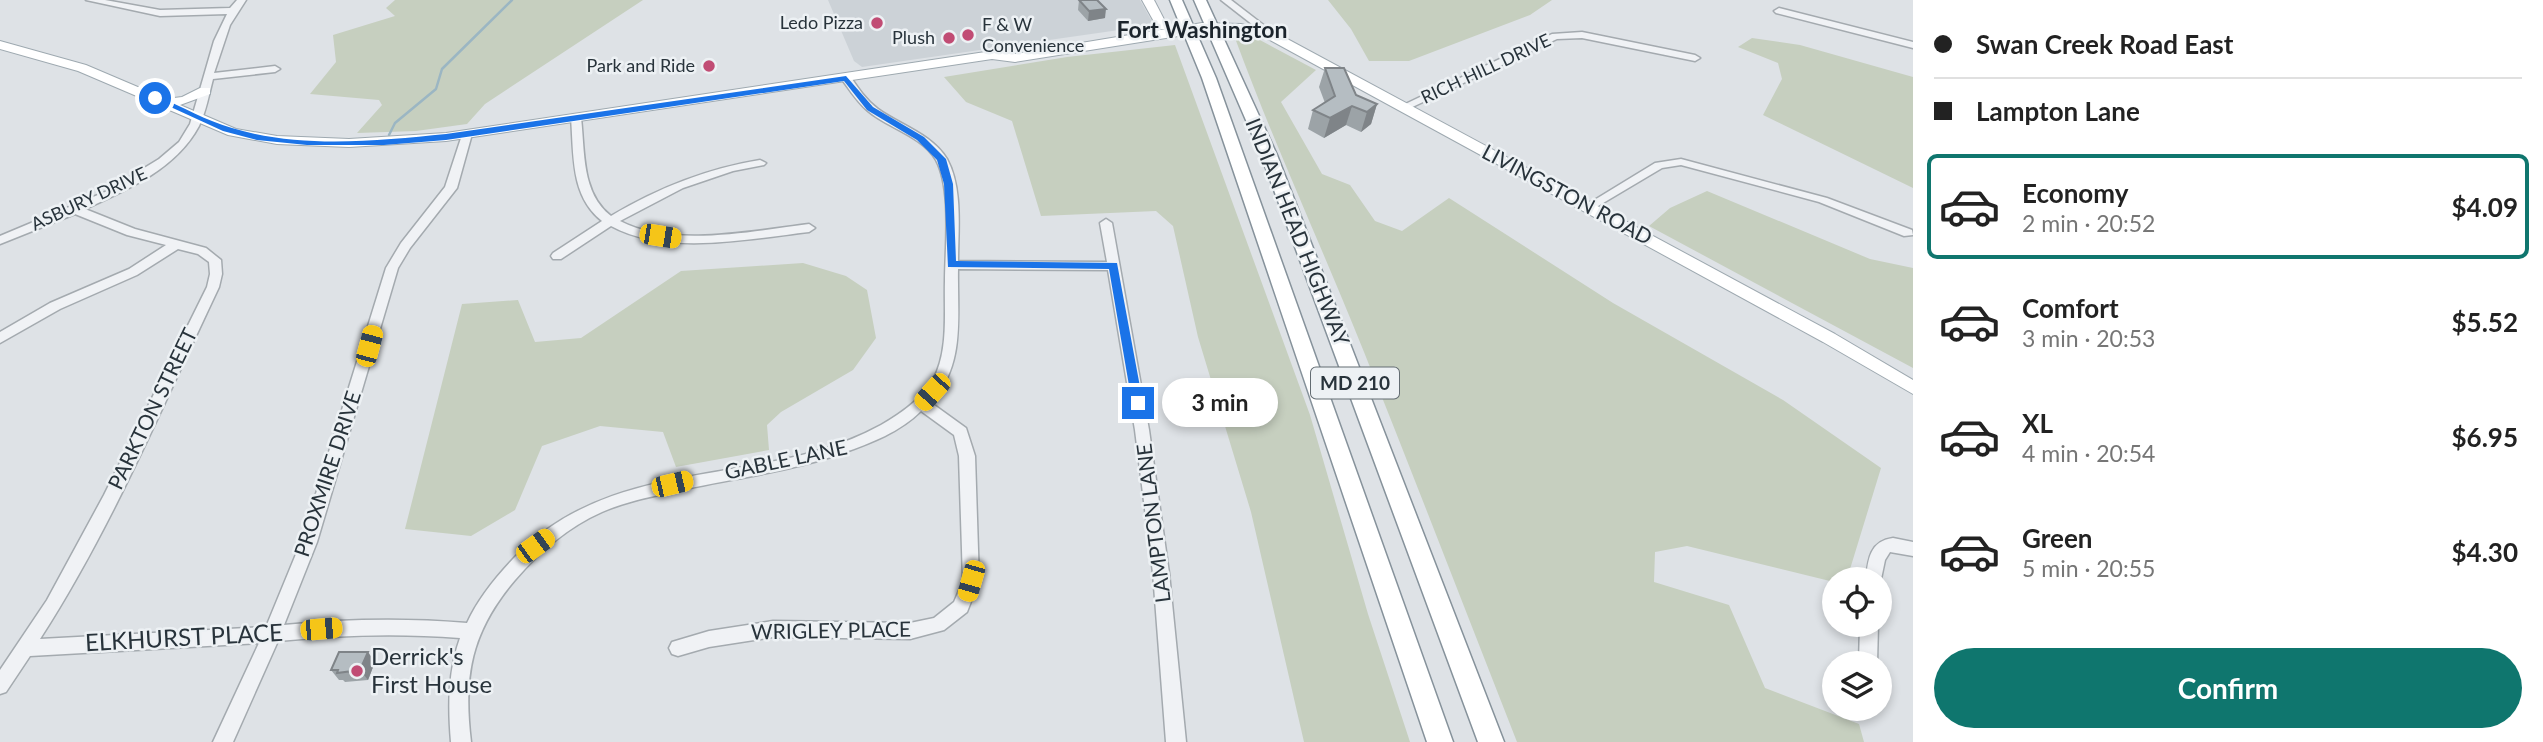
<!DOCTYPE html>
<html lang="en">
<head>
<meta charset="utf-8">
<style>
	body { margin:0; font-family:Lato,sans-serif; background:#f6f6f6; color:#222; height:100vh; display:flex; flex-direction:column; font-size:26px; white-space:nowrap }
	* { box-sizing:border-box; margin:0 }
	p { font-size:23px; color:#767676 }
	.icon { flex:none; width:38px; height:38px; fill:none; stroke:currentColor; stroke-width:2; stroke-linecap:round; stroke-linejoin:round }
	.map { position:relative; flex:1; overflow:hidden }
	.panel { display:flex; flex-direction:column; background:#fff; width:630px }
	.panel>* { flex:none }
	.hud { display:grid; align-content:center; height:154px; padding:0 21px; background:#fff }
	.buttons { position:absolute; left:1822px; top:567px; display:grid; gap:14px }
	.buttons a { display:grid; place-items:center; width:70px; height:70px; border-radius:50%; background:#fff; box-shadow:0 4px 10px #0003; font-size:35px }
	.end { position:absolute; width:32px; height:32px; margin:-16px; border:9px solid #1a73e8; background:#fff; box-shadow:0 0 0 4px #fff }
	.from { border-radius:50% }
	.bubble { position:absolute; height:49px; border-radius:24px; background:#fff; box-shadow:0 4px 10px #0003; font-size:23px; font-weight:700; line-height:49px; text-align:center }
	.car { position:absolute; width:21px; height:42px; margin:-21px -10px; border-radius:9px; box-shadow:0 0 5px 2px #0007; background:linear-gradient(#f5c518 24%,#345 0 40%,#f5c518 0 76%,#345 0 86%,#f5c518 0) }
	.hud b { display:flex; align-items:center; gap:24px; height:66px; font-size:26px }
	.hud b+b { border-top:2px solid #e0e0e0 }
	.hud i { width:18px; height:18px; background:#222 }
	ul { padding:0; list-style:none }
	li { display:flex; align-items:center; gap:21px; height:105px; margin:0 14px 10px; padding:0 7px; border:4px solid transparent; border-radius:10px }
	li div { flex:1 }
	li b { display:block; font-size:26px }
	li em { font-style:normal; font-weight:700 }
	li.selected { border-color:#0f766e }
	li>.icon { width:63px; height:63px; stroke-width:1.5 }
	.cta { display:flex; gap:14px; margin-top:auto; padding:14px 21px }
	.cta a { flex:1; height:80px; border-radius:42px; background:#0f766e; color:#fff; font-size:28px; font-weight:700; line-height:80px; text-align:center }
	main { display:flex; flex:1; min-height:0 }
	.map>svg:first-child { display:block }
</style>
</head>
<body>
<main>
<div class="map">
<svg width="1913" height="742" viewBox="0 0 1913 742">
	<rect width="100%" height="100%" fill="#dee2e6"/>
	<polygon fill="#ccd2d7" points="828,0 1140,0 1154,25 862,67 854,61"/>
	<g fill="#c6cfbf">
		<polygon points="395,0 643,0 485,104 467,124 416,131 357,133 382,105 379,100 310,94 336,62 333,35 395,16 386,8"/>
		<polygon points="1328,0 1552,0 1530,15 1409,61 1369,61 1351,29"/>
		<path d="M1235,38L1258,39L1316,70L1281,102L1322,174L1350,185L1375,221L1402,231L1449,198L1613,303L1783,400L1881,468L1847,579H1834V582L1687,546L1655,552L1654,582L1729,605L1765,688L1859,724L1864,742H1517C1466,612 1416,482 1364,352C1322,247 1274,144 1235,38Z"/>
		<polygon points="1752,38 1800,45 1913,77 1913,188 1763,115 1782,79 1778,63 1738,47"/>
		<polygon points="1175,45 1310,415 1368,614 1410,742 1304,742 1251,512 1198,337 1173,226 1156,211 1041,216 1012,121 966,102 944,77 1067,57"/>
		<polygon points="1707,191 1870,259 1913,268 1913,368 1649,226 1670,208"/>
		<polygon points="803,263 846,276 867,290 876,338 853,370 781,412 767,425 769,450 676,467 663,432 600,426 542,446 515,510 471,536 405,529 462,304 518,300 535,342 581,338 681,271"/>
	</g>
	<g fill="none" stroke-linecap="round" stroke-linejoin="round">
		<polyline stroke="#9bb6c3" stroke-width="2.5" points="389,135 395,123 436,89 442,69 512,0"/>
		<g stroke="#a4aaaf" stroke-width="3">
			<g id="minor">
				<path d="M86,0H105L160,10L230,8L237,0H246L230,25L214,73L275,66L280,69L275,72L213,79C209,94 206,112 199,126C176,169 127,190 85,209L135,229L206,248L221,260L222,274L219,287C163,405 111,529 40,639L266,627L301,542L386,268L401,243L445,187L463,132L467,131L472,134L457,188L410,248L398,268L317,542L284,625C346,619 405,618 467,623C478,599 495,578 513,559C614,452 763,490 881,425C900,414 922,399 933,380C949,350 944,313 945,281C945,248 952,190 936,160C922,136 888,128 868,111C857,102 849,89 841,78L846,75L850,76C858,88 866,100 878,109C900,125 932,134 947,159C963,188 958,230 958,261L1107,262L1100,223L1106,219L1112,223L1149,430L1169,573L1186,742H1166L1153,573L1135,430L1108,270L958,269C957,315 966,367 930,402L966,428L975,456L979,581L967,612L944,630L910,639L773,637L709,647L678,656L672,654L669,648L672,642L709,631L773,621L910,623L934,618L954,602L963,581L959,456L954,435L921,411C900,432 871,443 843,453C786,473 726,479 668,493C645,498 622,503 602,512C568,527 539,552 515,580C471,632 463,676 471,742H451C448,706 448,672 460,638C398,633 339,635 278,641L233,742H213L259,643L30,656L6,692L0,694V670L47,600L104,495L207,287L210,274L209,262L198,254L178,249L137,275L60,309L0,343V332L50,303L129,269L166,245L127,235L75,214L0,244V236L105,192L159,159L179,142L190,124L214,41L227,14L160,16Z"/>
				<polygon points="1221,0 1231,0 1279,37 1271,39"/>
				<polygon points="1779,8 1913,42 1913,48 1776,13 1774,11"/>
				<polygon points="1582,32 1695,55 1700,58 1695,61 1582,38 1557,39 1406,110 1402,111 1397,108 1552,34"/>
				<path d="M576,115L581,118C585,151 581,193 611,216C658,188 706,169 760,160L766,163L764,165L733,171L683,188L620,221C671,248 753,231 809,224L815,228L809,232C749,239 666,256 611,226L561,259H553L551,256L553,253L602,221C570,196 574,154 571,118Z"/>
				<polygon points="1681,159 1827,198 1912,230 1913,235 1904,236 1819,202 1681,165 1662,168 1593,209 1585,209 1583,207 1655,163"/>
				<path d="M1893,538L1913,542V556L1890,552L1885,560L1880,584V579H1866C1868,559 1870,541 1893,538Z"/>
				<polygon points="1860,625 1878,625 1877,663 1859,663"/>
			</g>
		</g>
		<g stroke="#9ea9b0" stroke-width="2">
			<g id="major">
				<polygon points="1142,0 1154,0 1168,27 1166,29 1158,29"/>
				<polygon points="1202,23 1241,24 1278,34 1835,334 1913,380 1913,394 1823,342 1270,40 1241,32 1210,31 1015,62 992,59 446,141 349,147 277,144 228,135 78,71 0,49 0,41 86,65 166,99 182,97 200,88 210,88 210,94 180,105 236,129 277,136 349,139 446,133 992,51 1015,54"/>
			</g>
		</g>
		<g stroke="#86929b" stroke-width="3">
			<g id="highway">
				<polygon points="1170,0 1182,0 1216,78 1453,742 1427,742 1202,78"/>
				<polygon points="1194,0 1206,0 1277,155 1504,742 1478,742 1261,155"/>
			</g>
		</g>
		<use href="#minor" fill="#f0f2f5" fill-rule="evenodd"/>
		<use href="#major" fill="#fff" fill-rule="evenodd"/>
		<use href="#highway" fill="#fff" fill-rule="evenodd"/>
	</g>
	<g fill="#9ca3a7">
		<polygon points="1079,0 1105,18 1088,21 1078,10"/>
		<polygon points="1325,68 1356,95 1377,104 1371,124 1361,132 1346,125 1324,138 1308,129 1313,110 1325,103 1319,87"/>
		<polygon points="375,662 368,680 345,682 343,680 339,680 331,670"/>
	</g>
	<g fill="#7f8488">
		<polygon points="1106,9 1105,18 1088,21 1089,11"/>
		<polygon points="1377,104 1371,124 1361,132 1367,112"/>
		<polygon points="1352,106 1346,125 1324,138 1330,118"/>
		<polygon points="368,652 375,662 368,680 360,670"/>
	</g>
	<g fill="#b5bdc2" stroke="#7f8488" stroke-width="2">
		<polygon points="1079,0 1097,0 1106,9 1089,11"/>
		<polygon points="1325,68 1344,68 1356,95 1377,104 1367,112 1352,106 1330,118 1313,110 1335,96"/>
		<polygon points="339,652 368,652 360,670 337,673 338,670 331,670"/>
	</g>
	<path fill="#1a73e8" d="M846,76L873,107L924,137L946,159L953,184L956,261L1117,263L1143,403L1142,406L1138,407L1132,403L1109,269L948,267L944,184L937,160L917,140L867,110L844,81L446,140L384,145H307L257,140L223,131L151,98L158,96C182,107 207,121 232,128C300,149 377,141 446,134Z"/>
	<g fill="#c14c74" stroke="#edf1f4" stroke-width="2.5">
		<circle cx="877" cy="23" r="7"/>
		<circle cx="968" cy="35" r="7"/>
		<circle cx="949" cy="38" r="7"/>
		<circle cx="709" cy="66" r="7"/>
		<circle cx="357" cy="671" r="7"/>
	</g>
	<g text-anchor="middle" stroke-width="5" stroke-linejoin="round" paint-order="stroke">
		<g font-size="18" fill="#28333b" stroke="#edf1f4" text-anchor="end">
			<text x="863" y="29">Ledo Pizza</text>
			<text x="982" y="31" text-anchor="start">F &amp; W<tspan x="982" dy="21">Convenience</tspan></text>
			<text x="935" y="44">Plush</text>
			<text x="695" y="72">Park and Ride</text>
		</g>
		<g font-size="18" fill="#28333b" stroke="#edf1f4">
			<text transform="translate(1486 69) rotate(-25)" y="6">RICH HILL DRIVE</text>
			<text transform="translate(89 199) rotate(-25)" y="6">ASBURY DRIVE</text>
		</g>
		<rect fill="#edf1f4" stroke="#636c72" stroke-width="2" x="1311" y="367.5" width="88" height="31" rx="5"/>
		<g font-size="19" font-weight="bold" fill="#28333b">
			<text x="1355" y="390">MD 210</text>
		</g>
		<g font-size="21" fill="#28333b" stroke="#edf1f4">
			<text transform="translate(1567 195) rotate(28)" y="7">LIVINGSTON ROAD</text>
			<text transform="translate(1297 232) rotate(68)" y="7">INDIAN HEAD HIGHWAY</text>
			<text transform="translate(153 409) rotate(-64)" y="7">PARKTON STREET</text>
			<text transform="translate(786 460) rotate(-12)" y="7">GABLE LANE</text>
			<text transform="translate(328 474) rotate(-72)" y="7">PROXMIRE DRIVE</text>
			<text transform="translate(1154 523) rotate(-97)" y="7">LAMPTON LANE</text>
			<text transform="translate(831 631) rotate(-1)" y="7">WRIGLEY PLACE</text>
		</g>
		<g font-size="23" font-weight="bold" fill="#1b242c" stroke="#edf1f4">
			<text x="1202" y="38">Fort Washington</text>
		</g>
		<g font-size="24" fill="#28333b" stroke="#edf1f4">
			<text transform="translate(184 638) rotate(-3)" y="8">ELKHURST PLACE</text>
		</g>
		<g font-size="24" fill="#28333b" stroke="#edf1f4" text-anchor="start">
			<text x="371" y="665">Derrick's<tspan x="371" dy="28">First House</tspan></text>
		</g>
	</g>
</svg>
<div class="buttons">
<a><svg class="icon" aria-label="locate" viewBox="0 0 24 24"><circle cx="12" cy="12" r="6"/><path d="M12 2v4M12 18v4M2 12h4M18 12h4"/></svg></a>
<a><svg class="icon" aria-label="layers" viewBox="0 0 24 24"><path d="M12 4l9 5-9 5-9-5zM3 14l9 5 9-5"/></svg></a>
</div>
<i class="end from" style="left:155px;top:98px"></i>
<i class="end" style="left:1138px;top:403px"></i>
<div class="bubble" style="left:1162px;top:378px;width:116px">3 min</div>
<i class="car" style="left:660px;top:236px;rotate:99deg"></i>
<i class="car" style="left:369px;top:346px;rotate:15deg"></i>
<i class="car" style="left:932px;top:392px;rotate:222deg"></i>
<i class="car" style="left:672px;top:484px;rotate:77deg"></i>
<i class="car" style="left:535px;top:546px;rotate:54deg"></i>
<i class="car" style="left:971px;top:581px;rotate:196deg"></i>
<i class="car" style="left:321px;top:629px;rotate:85deg"></i>
</div>
<section class="panel">
<div class="hud">
<b><i class="from"></i>Swan Creek Road East</b>
<b><i></i>Lampton Lane</b>
</div>
<ul>
<li class="selected"><svg class="icon" aria-label="car" viewBox="0 0 24 24"><path d="M5 17H2v-5l4-1 3-4h7l3 4 3 1v5h-3M9 17h6M6 11h13"/><circle cx="7" cy="17" r="2"/><circle cx="17" cy="17" r="2"/></svg><div><b>Economy</b><p>2 min · 20:52</p></div><em>$4.09</em></li>
<li><svg class="icon" aria-label="car" viewBox="0 0 24 24"><path d="M5 17H2v-5l4-1 3-4h7l3 4 3 1v5h-3M9 17h6M6 11h13"/><circle cx="7" cy="17" r="2"/><circle cx="17" cy="17" r="2"/></svg><div><b>Comfort</b><p>3 min · 20:53</p></div><em>$5.52</em></li>
<li><svg class="icon" aria-label="car" viewBox="0 0 24 24"><path d="M5 17H2v-5l4-1 3-4h7l3 4 3 1v5h-3M9 17h6M6 11h13"/><circle cx="7" cy="17" r="2"/><circle cx="17" cy="17" r="2"/></svg><div><b>XL</b><p>4 min · 20:54</p></div><em>$6.95</em></li>
<li><svg class="icon" aria-label="car" viewBox="0 0 24 24"><path d="M5 17H2v-5l4-1 3-4h7l3 4 3 1v5h-3M9 17h6M6 11h13"/><circle cx="7" cy="17" r="2"/><circle cx="17" cy="17" r="2"/></svg><div><b>Green</b><p>5 min · 20:55</p></div><em>$4.30</em></li>
</ul>
<div class="cta"><a>Confirm</a></div>
</section>
</main>
</body>
</html>
